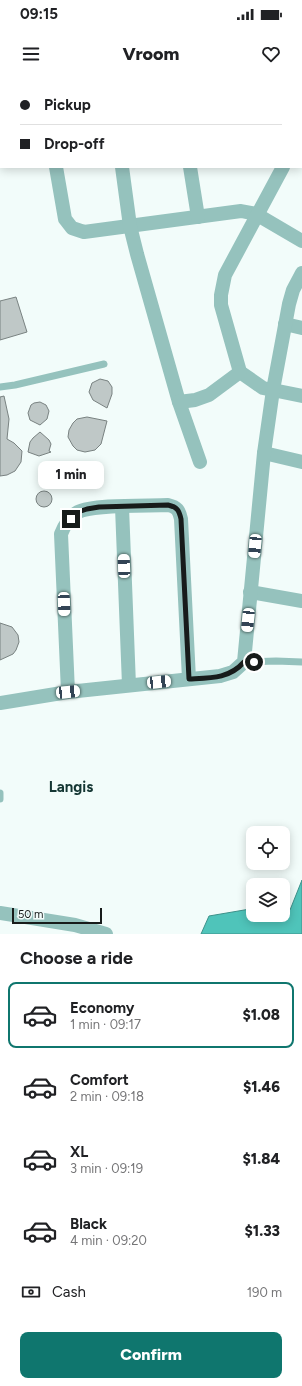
<!DOCTYPE html>
<html lang="en">
<head>
<meta charset="utf-8">
<style>
	body { margin:0; font-family:Figtree,sans-serif; background:#f6f6f6; color:#202124; height:100vh; display:flex; flex-direction:column; font-size:15px; white-space:nowrap }
	* { box-sizing:border-box; margin:0 }
	p { font-size:13px; color:#757577 }
	.icon { flex:none; width:22px; height:22px; fill:none; stroke:currentColor; stroke-width:2; stroke-linecap:round; stroke-linejoin:round }
	.map { position:relative; height:854px; overflow:hidden }
	.drawer { display:flex; flex-direction:column; background:#fff; flex:1 }
	.drawer>* { flex:none }
	.hud { position:absolute; left:0px; top:0px; width:302px; height:88px; box-shadow:0 2px 10px #0003; display:grid; align-content:center; height:88px; padding:0 20px; background:#fff }
	.buttons { position:absolute; left:246px; top:746px; display:grid; gap:8px }
	.buttons a { display:grid; place-items:center; width:44px; height:44px; border-radius:8px; background:#fff; box-shadow:0 2px 10px #0003; font-size:20px }
	.scale { position:absolute; left:12px; bottom:10px; width:90px; box-sizing:border-box; padding-left:4px; border:2px solid #171b1a; border-top:0; font-size:11px; line-height:14px; white-space:nowrap; color:#171b1a; -webkit-text-stroke:3px #f2fcfa; paint-order:stroke }
	.end { position:absolute; width:18px; height:18px; margin:-9px; border:5px solid #171b1a; background:#fff; box-shadow:0 0 0 2px #fff }
	.from { border-radius:50% }
	.bubble { position:absolute; height:28px; border-radius:8px; background:#fff; box-shadow:0 2px 10px #0003; font-size:13px; font-weight:800; line-height:28px; text-align:center }
	.car { position:absolute; width:12px; height:24px; margin:-12px -6px; border-radius:5px; box-shadow:0 0 3px 1px #0007; background:linear-gradient(#fff 24%,#345 0 40%,#fff 0 76%,#345 0 86%,#fff 0) }
	.hud b { display:flex; align-items:center; gap:14px; height:38px; font-size:15px }
	.hud b+b { border-top:1px solid #e0e0e0 }
	.hud i { width:10px; height:10px; background:#202124 }
	ul { padding:0; list-style:none }
	li { display:flex; align-items:center; gap:12px; height:66px; margin:0 8px 6px; padding:0 12px; border:2px solid transparent; border-radius:8px }
	li div { flex:1 }
	li b { display:block; font-size:15px }
	li em { font-style:normal; font-weight:800 }
	li.active { border-color:#0f766e }
	li>.icon { width:36px; height:36px; stroke-width:1.5 }
	h2 { padding:0 20px; font-size:18px; line-height:48px }
	.pay { display:flex; align-items:center; gap:10px; height:44px; padding:0 20px; font-size:15px }
	.pay p { margin-inline-start:auto }
	.action { display:flex; gap:8px; margin-top:auto; padding:8px 20px }
	.action a { flex:1; height:46px; border-radius:8px; background:#0f766e; color:#fff; font-size:16px; font-weight:800; line-height:46px; text-align:center }
	.status { display:flex; justify-content:space-between; align-items:center; height:28px; padding:0 20px; background:#fff; direction:ltr }
	.status svg { height:11px; fill:currentColor }
	header { display:flex; justify-content:space-between; align-items:center; height:52px; padding:0 20px; background:#fff; font-size:18px; font-weight:800 }
	.map>svg:first-child { display:block }
</style>
</head>
<body>
<div class="status"><b>09:15</b><svg viewBox="0 0 49 12"><path d="M0 12V9h3v3zM5 12V6h3v6zM10 12V3h3v9zM15 12V0h3v12zM26 1h20v11H26zM47 4h2v5h-2z"/></svg></div>
<header><svg class="icon" aria-label="menu" viewBox="0 0 24 24"><path d="M4 6h16M4 12h16M4 18h16"/></svg>Vroom<svg class="icon" aria-label="heart" viewBox="0 0 24 24"><path d="M12 20l-8-8c-3-5 5-10 8-4 3-6 11-1 8 4z"/></svg></header>
<div class="map">
<svg width="302" height="854" viewBox="0 0 302 854">
	<rect width="100%" height="100%" fill="#f2fcfa"/>
	<polygon fill="#4fc4ba" stroke="#3e918a" points="302,800 302,854 201,854 209,836 250,829 253,829 253,835 283,835 283,830 290,830"/>
	<g fill="#bfc8c7" stroke="#798281">
		<polygon points="16,217 27,252 0,260 0,221"/>
		<polygon points="100,299 108,301 112,307 112,314 107,328 93,320 89,312 92,303"/>
		<polygon points="4,316 9,339 7,359 14,363 22,371 21,382 15,391 7,395 0,396 0,317"/>
		<polygon points="40,322 46,325 49,331 47,339 40,345 30,340 28,333 31,325 34,323"/>
		<polygon points="87,337 107,341 101,364 95,370 85,372 77,370 73,366 68,357 69,350 73,343 77,339"/>
		<polygon points="40,352 49,360 51,364 49,371 51,372 39,376 28,372 30,362 33,358"/>
		<circle cx="77" cy="397" r="8"/>
		<circle cx="44" cy="419" r="8"/>
		<polygon points="0,543 12,547 18,555 19,562 16,570 13,574 0,580"/>
	</g>
	<g fill="none" stroke-linecap="round" stroke-linejoin="round">
		<g stroke="#95c2bd" stroke-width="7">
			<polyline points="0,307 15,305 104,284"/>
			<polyline points="244,582 276,581 302,582"/>
			<polyline points="0,713 0,719"/>
		</g>
		<g stroke="#95c2bd" stroke-width="14">
			<polyline points="43,0 43,1"/>
			<polyline points="110,0 110,1"/>
			<polyline points="177,0 177,1"/>
			<polyline points="301,0 302,0"/>
			<polyline points="301,54 302,52"/>
			<polyline points="56,87 65,139 72,148 84,152 241,131 256,134 302,161"/>
			<polyline points="122,87 130,146 137,174 179,322 200,382"/>
			<polyline points="190,87 198,137"/>
			<polyline points="283,87 225,195 221,215 221,225 240,292 263,308 302,316"/>
			<polyline points="285,244 302,248"/>
			<polyline points="179,322 195,320 209,315 240,292"/>
			<polyline points="264,373 302,382"/>
			<polyline points="122,427 129,605"/>
			<polyline points="250,512 302,521"/>
			<path d="M68,612L61,454C64,446 70,437 78,432C93,424 149,426 168,425C177,427 179,430 181,439L189,599"/>
			<polyline points="0,623 68,612 220,596 233,592 244,582 264,373 273,310 289,224 293,210 302,193"/>
			<polyline points="0,833 75,845 106,854"/>
		</g>
	</g>
	<g fill="none" stroke-linecap="round" stroke-linejoin="round">
		<path stroke="#171b1a" stroke-width="5" d="M71,439L78,432L87,429L99,427L168,425C177,427 179,430 181,439L189,599C210,598 229,599 244,582H254"/>
	</g>
	<g text-anchor="middle" stroke-width="3" stroke-linejoin="round" paint-order="stroke">
		<g font-size="15" font-weight="bold" fill="#143633" stroke="#f2fcfa">
			<text x="71" y="712">Langis</text>
		</g>
	</g>
</svg>
<div class="buttons">
<a><svg class="icon" aria-label="locate" viewBox="0 0 24 24"><circle cx="12" cy="12" r="6"/><path d="M12 2v4M12 18v4M2 12h4M18 12h4"/></svg></a>
<a><svg class="icon" aria-label="layers" viewBox="0 0 24 24"><path d="M12 4l9 5-9 5-9-5zM3 14l9 5 9-5"/></svg></a>
</div>
<div class="scale">50 m</div>
<i class="end from" style="left:254px;top:582px"></i>
<i class="end" style="left:71px;top:439px"></i>
<div class="bubble" style="left:38px;top:381px;width:66px">1 min</div>
<i class="car" style="left:255px;top:466px;rotate:185deg"></i>
<i class="car" style="left:124px;top:486px;rotate:358deg"></i>
<i class="car" style="left:64px;top:524px;rotate:178deg"></i>
<i class="car" style="left:248px;top:540px;rotate:186deg"></i>
<i class="car" style="left:159px;top:602px;rotate:84deg"></i>
<i class="car" style="left:68px;top:612px;rotate:84deg"></i>
<div class="hud">
<b><i class="from"></i>Pickup</b>
<b><i></i>Drop-off</b>
</div>
</div>
<section class="drawer">
<h2>Choose a ride</h2>
<ul>
<li class="active"><svg class="icon" aria-label="car" viewBox="0 0 24 24"><path d="M5 17H2v-5l4-1 3-4h7l3 4 3 1v5h-3M9 17h6M6 11h13"/><circle cx="7" cy="17" r="2"/><circle cx="17" cy="17" r="2"/></svg><div><b>Economy</b><p>1 min · 09:17</p></div><em>$1.08</em></li>
<li><svg class="icon" aria-label="car" viewBox="0 0 24 24"><path d="M5 17H2v-5l4-1 3-4h7l3 4 3 1v5h-3M9 17h6M6 11h13"/><circle cx="7" cy="17" r="2"/><circle cx="17" cy="17" r="2"/></svg><div><b>Comfort</b><p>2 min · 09:18</p></div><em>$1.46</em></li>
<li><svg class="icon" aria-label="car" viewBox="0 0 24 24"><path d="M5 17H2v-5l4-1 3-4h7l3 4 3 1v5h-3M9 17h6M6 11h13"/><circle cx="7" cy="17" r="2"/><circle cx="17" cy="17" r="2"/></svg><div><b>XL</b><p>3 min · 09:19</p></div><em>$1.84</em></li>
<li><svg class="icon" aria-label="car" viewBox="0 0 24 24"><path d="M5 17H2v-5l4-1 3-4h7l3 4 3 1v5h-3M9 17h6M6 11h13"/><circle cx="7" cy="17" r="2"/><circle cx="17" cy="17" r="2"/></svg><div><b>Black</b><p>4 min · 09:20</p></div><em>$1.33</em></li>
</ul>
<div class="pay"><svg class="icon" aria-label="cash" viewBox="0 0 24 24"><path d="M3 7h18v10H3z"/><circle cx="12" cy="12" r="2"/></svg>Cash<p>190 m</p></div>
<div class="action"><a>Confirm</a></div>
</section>
</body>
</html>
